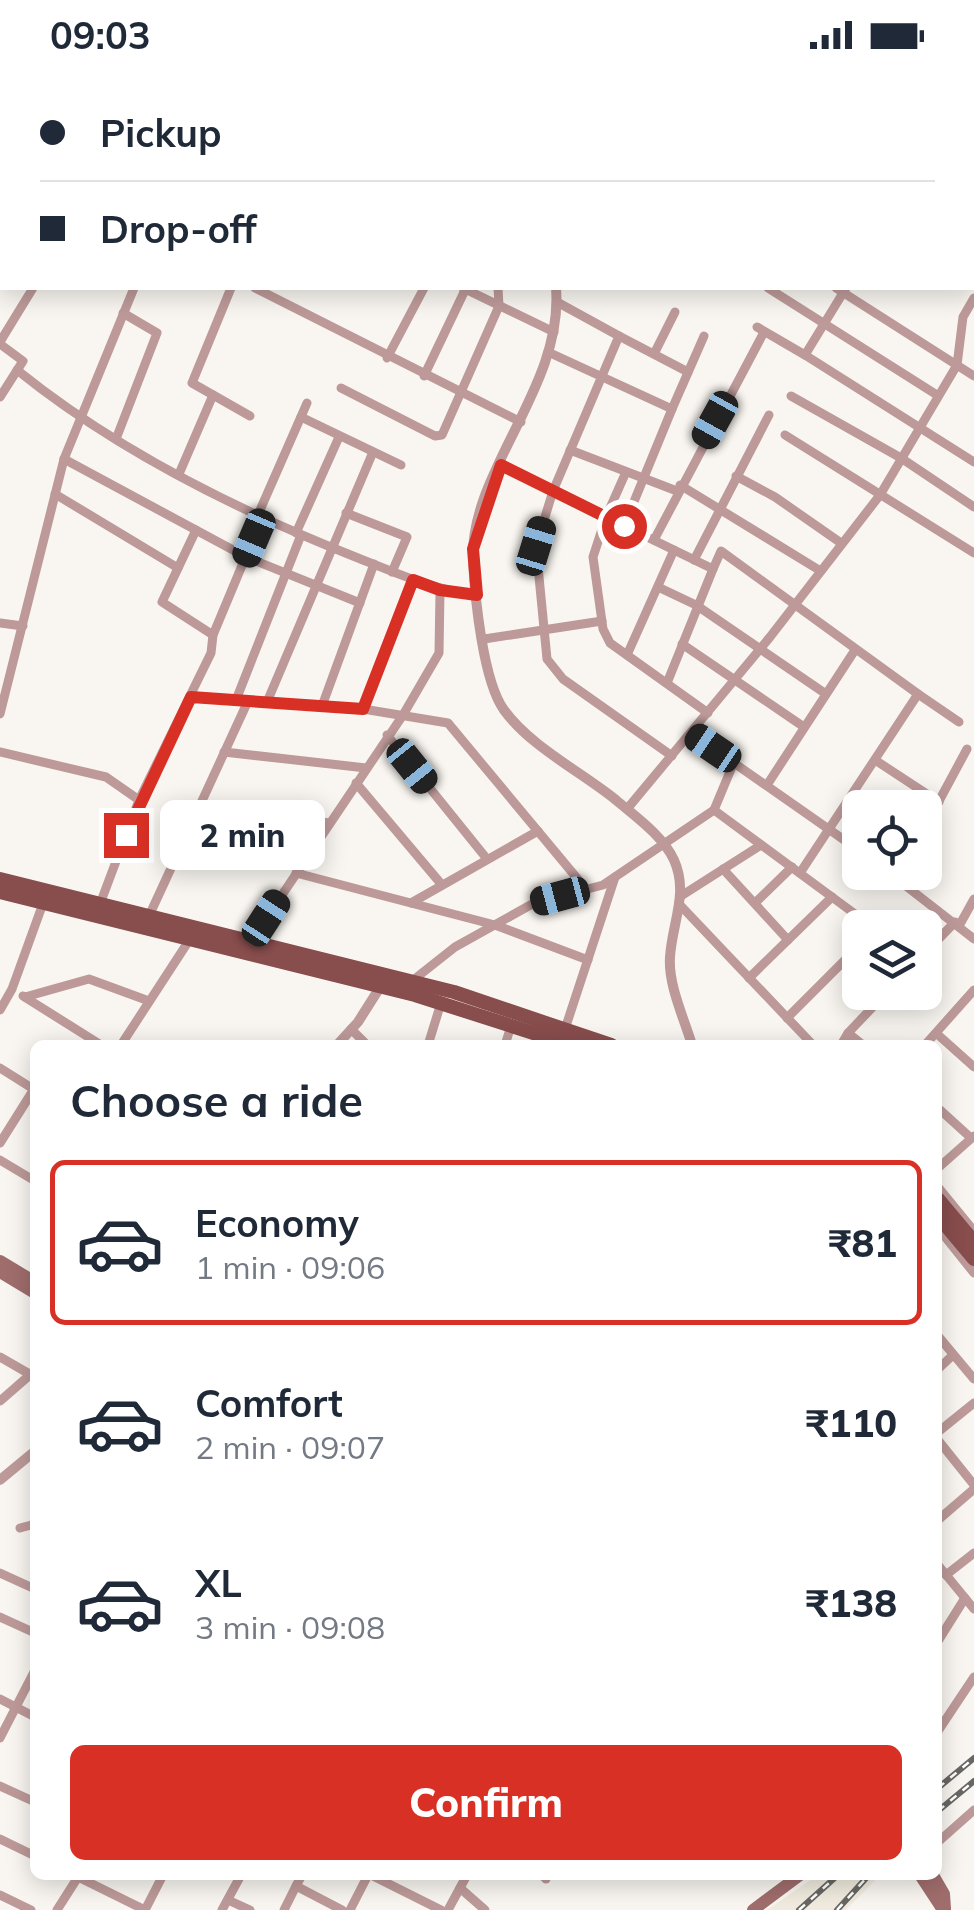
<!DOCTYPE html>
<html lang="en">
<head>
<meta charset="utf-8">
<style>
	body { margin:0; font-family:Mulish,sans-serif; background:#f2f2f3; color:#1f2937; height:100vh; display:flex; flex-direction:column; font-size:38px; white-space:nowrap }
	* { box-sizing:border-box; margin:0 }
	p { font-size:32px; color:#747a83 }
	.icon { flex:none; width:55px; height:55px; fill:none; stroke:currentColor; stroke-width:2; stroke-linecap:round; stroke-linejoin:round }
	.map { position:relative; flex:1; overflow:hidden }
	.details { position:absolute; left:30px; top:970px; width:912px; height:840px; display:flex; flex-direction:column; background:#fff; border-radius:15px; box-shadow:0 5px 25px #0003 }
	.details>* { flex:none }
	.top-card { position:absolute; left:0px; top:0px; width:975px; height:220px; box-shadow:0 5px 25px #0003; display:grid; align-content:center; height:220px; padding:0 40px; background:#fff }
	.fabs { position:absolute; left:842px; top:720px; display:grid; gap:20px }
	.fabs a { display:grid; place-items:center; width:100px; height:100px; border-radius:15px; background:#fff; box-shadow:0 5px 25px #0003; font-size:50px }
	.end { position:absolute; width:45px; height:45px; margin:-22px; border:12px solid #d93025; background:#fff; box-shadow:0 0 0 5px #fff }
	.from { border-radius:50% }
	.bubble { position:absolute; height:70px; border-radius:15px; background:#fff; box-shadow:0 5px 25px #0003; font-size:32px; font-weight:800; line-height:70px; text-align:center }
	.car { position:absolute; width:30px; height:60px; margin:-30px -15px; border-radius:12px; box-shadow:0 0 8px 2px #0007; background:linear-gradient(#222 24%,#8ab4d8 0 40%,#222 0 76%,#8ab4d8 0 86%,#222 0) }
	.top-card b { display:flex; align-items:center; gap:35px; height:95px; font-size:38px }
	.top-card b+b { border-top:2px solid #e0e1e3 }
	.top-card i { width:25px; height:25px; background:#1f2937 }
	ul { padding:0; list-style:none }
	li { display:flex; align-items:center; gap:30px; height:165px; margin:0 20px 15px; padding:0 20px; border:5px solid transparent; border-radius:15px }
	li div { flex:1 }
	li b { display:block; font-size:38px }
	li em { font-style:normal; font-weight:800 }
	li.selected { border-color:#d93025 }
	li>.icon { width:90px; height:90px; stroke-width:1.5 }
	h2 { padding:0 40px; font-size:45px; line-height:120px }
	.action { display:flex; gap:20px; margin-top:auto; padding:20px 40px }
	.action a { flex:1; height:115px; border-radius:15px; background:#d93025; color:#fff; font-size:40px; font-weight:800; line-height:115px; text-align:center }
	.status { display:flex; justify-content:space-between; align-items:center; height:70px; padding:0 50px; background:#fff; direction:ltr }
	.status svg { height:28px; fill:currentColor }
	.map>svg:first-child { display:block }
</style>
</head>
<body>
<div class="status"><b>09:03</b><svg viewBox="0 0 49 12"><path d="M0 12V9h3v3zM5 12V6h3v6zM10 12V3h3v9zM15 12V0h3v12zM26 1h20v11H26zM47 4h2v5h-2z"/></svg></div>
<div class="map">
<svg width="974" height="1840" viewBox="0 0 974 1840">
	<rect width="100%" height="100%" fill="#f9f6f1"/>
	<polygon fill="#f0ebde" points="818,1805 880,1805 846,1840 767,1840"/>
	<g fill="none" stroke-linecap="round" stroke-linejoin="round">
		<g stroke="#bd9a99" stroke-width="9">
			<polyline points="13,2 15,0"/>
			<polyline points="54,2 56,0"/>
			<polyline points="235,2 235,1"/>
			<polyline points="574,2 576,0"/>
			<polyline points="635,2 636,0"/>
			<polyline points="959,2 961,0"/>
			<polyline points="0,23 2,19"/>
			<polyline points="972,87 974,85"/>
			<polyline points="0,89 2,85"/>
			<polyline points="972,102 974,99"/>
			<polyline points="0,113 2,114"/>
			<polyline points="972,135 974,140"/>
			<polyline points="0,179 2,175"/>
			<polyline points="972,212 974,213"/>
			<polyline points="231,218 192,313 250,346"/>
			<polyline points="255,218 521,352"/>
			<polyline points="463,218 554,262"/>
			<polyline points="768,218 937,325"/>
			<polyline points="836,218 974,306"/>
			<polyline points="846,218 805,285 974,392"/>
			<polyline points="557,232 619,266 553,421 536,476 547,589 563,609 672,686"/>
			<polyline points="757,257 805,285"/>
			<polyline points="619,266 688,302"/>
			<polyline points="0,272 33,218"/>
			<polyline points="0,274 23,291 0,327"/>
			<polyline points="548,282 672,339 624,456"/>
			<polyline points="654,284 675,242"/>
			<polyline points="387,288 424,218"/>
			<path d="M17,300C116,380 234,439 353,486C394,502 432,520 477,525"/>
			<polyline points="424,306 466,218"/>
			<polyline points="341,318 435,366 442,365 499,236 498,218"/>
			<polyline points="791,326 901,388 974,437"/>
			<polyline points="672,339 704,266"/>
			<polyline points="301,347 401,395"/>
			<polyline points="785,365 974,483"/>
			<polyline points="116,369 157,263 123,243"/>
			<polyline points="570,380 677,421"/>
			<polyline points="64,389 246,487 360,533"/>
			<polyline points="501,395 606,447 593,487 603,559 610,573 708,643"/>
			<polyline points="626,402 606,447 713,499 667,613"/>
			<polyline points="179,404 213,325"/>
			<polyline points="736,406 775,427 841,473"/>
			<polyline points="680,415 819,500"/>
			<polyline points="55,424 178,498"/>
			<polyline points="346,443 407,467 392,502"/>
			<polyline points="257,447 307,333"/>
			<polyline points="196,460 162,532 213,565"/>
			<polyline points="296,463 339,367"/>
			<polyline points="654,470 764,262"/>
			<polyline points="694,490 769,345"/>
			<polyline points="713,499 721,481 918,624 800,803"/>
			<polyline points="658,517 696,535 826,624"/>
			<polyline points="0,553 23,556"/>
			<polyline points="484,569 602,551"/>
			<polyline points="682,574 804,657"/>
			<polyline points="627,585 674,480"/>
			<polyline points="918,624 959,652"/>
			<polyline points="191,627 240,630"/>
			<polyline points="236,630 301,465"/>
			<polyline points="267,632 373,382"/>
			<polyline points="322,636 374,494"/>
			<polyline points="363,639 413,510"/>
			<polyline points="0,644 64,389 134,218"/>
			<polyline points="691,663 860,781"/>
			<polyline points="387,665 487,789"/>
			<polyline points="0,682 106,707 139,730"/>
			<polyline points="224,682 366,698"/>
			<polyline points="875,690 939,732"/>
			<polyline points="356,713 442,815"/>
			<polyline points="767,715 855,580"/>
			<polyline points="198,739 330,753"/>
			<polyline points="627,739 770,567 880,425 957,295 963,247 974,228"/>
			<polyline points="714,740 734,692"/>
			<polyline points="925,757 967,679"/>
			<polyline points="723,799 788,870"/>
			<polyline points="888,802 974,869"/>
			<polyline points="296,803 495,855 588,890"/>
			<polyline points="681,826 761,775"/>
			<polyline points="411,833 538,761"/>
			<polyline points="755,833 792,797"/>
			<polyline points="100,834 139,730 211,583 213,565 261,450"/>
			<polyline points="680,835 813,975"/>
			<polyline points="149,846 248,631 363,639 448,653 586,819"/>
			<polyline points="959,856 974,829"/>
			<polyline points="251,871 403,645 439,583 440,521"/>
			<polyline points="925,883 955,852"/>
			<polyline points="749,908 832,827"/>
			<polyline points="412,911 455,877 534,833 603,815 714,740 874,858"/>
			<polyline points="23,926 101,975"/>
			<polyline points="25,927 89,909 149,931"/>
			<polyline points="0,940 12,919 45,828"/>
			<polyline points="787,948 860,875"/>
			<polyline points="351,959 367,975"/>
			<polyline points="565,959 615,807"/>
			<polyline points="848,963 887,922"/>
			<polyline points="936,963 974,997"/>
			<polyline points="121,975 190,869"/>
			<polyline points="428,975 441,933"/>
			<polyline points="505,975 511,956"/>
			<polyline points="841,975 848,963 863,975"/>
			<polyline points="925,975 974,920"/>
			<polyline points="0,998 35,1020"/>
			<polyline points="938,1038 971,1068"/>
			<polyline points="0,1073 34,1019"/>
			<polyline points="0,1090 35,1111"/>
			<polyline points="938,1098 974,1066"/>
			<polyline points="938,1117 974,1161"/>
			<polyline points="938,1158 974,1203"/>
			<polyline points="938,1266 974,1309"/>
			<polyline points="0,1287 33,1306"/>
			<polyline points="938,1299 953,1285"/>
			<polyline points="0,1331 31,1304"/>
			<polyline points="938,1362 974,1333"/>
			<polyline points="938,1370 974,1415"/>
			<polyline points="938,1450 974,1419"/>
			<polyline points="20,1458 35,1454"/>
			<polyline points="938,1495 974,1539"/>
			<polyline points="0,1503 35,1519"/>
			<polyline points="946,1505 974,1483"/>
			<polyline points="0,1547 35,1563"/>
			<polyline points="938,1571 965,1528"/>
			<polyline points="0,1629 35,1647"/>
			<polyline points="938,1661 974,1607"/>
			<polyline points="0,1668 35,1600"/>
			<polyline points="0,1716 35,1732"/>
			<polyline points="0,1769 35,1786"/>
			<polyline points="938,1772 974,1740"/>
			<polyline points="74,1805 145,1840"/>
			<polyline points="302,1805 296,1816 342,1840"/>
			<polyline points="371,1805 441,1840"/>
			<polyline points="542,1805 546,1809"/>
			<polyline points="460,1818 485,1840"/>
			<polyline points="0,1825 31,1840"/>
			<polyline points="228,1830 250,1840"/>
			<polyline points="57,1840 78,1807"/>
			<polyline points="145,1840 163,1805"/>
			<polyline points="222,1840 241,1805"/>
			<polyline points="284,1840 296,1816"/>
			<polyline points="350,1840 368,1805"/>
			<polyline points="448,1840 467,1805"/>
		</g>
		<g stroke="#bd9a99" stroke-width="10">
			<polyline points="484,0 485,2"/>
			<path d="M556,218C564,317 469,401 473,491C475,528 483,611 504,640C531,677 580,701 616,730C636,747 663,766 674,790C689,823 672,853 670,887C668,915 684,948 692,975"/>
			<polyline points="337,975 358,952 384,911"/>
			<polyline points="0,1410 35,1381"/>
		</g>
		<g stroke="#9f6d6c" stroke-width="12">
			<polyline points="0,1191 35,1212"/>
			<polyline points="0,1202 35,1223"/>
			<polyline points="920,1805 943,1840"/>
			<polyline points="933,1805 944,1824 945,1839"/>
			<polyline points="753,1840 800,1805"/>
		</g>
		<g stroke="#884d4d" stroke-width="14">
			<polyline points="0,809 454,922 611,975"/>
			<polyline points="0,822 415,925 571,975"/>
			<polyline points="938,1129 974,1172"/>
			<polyline points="938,1146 974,1189"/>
		</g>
		<g stroke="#696764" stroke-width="6">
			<g id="rail">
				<polyline points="938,1718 974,1688"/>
				<polyline points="938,1741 974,1711"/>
				<polyline points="799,1840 838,1805"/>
				<polyline points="837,1840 869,1805"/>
			</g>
		</g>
		<use href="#rail" stroke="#fff" stroke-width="2.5" stroke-dasharray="8" stroke-linecap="butt"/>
	</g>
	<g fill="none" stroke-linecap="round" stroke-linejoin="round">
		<polyline stroke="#d93025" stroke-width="12" points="126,765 191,627 363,639 413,510 440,520 477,525 473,479 501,395 624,456"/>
	</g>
</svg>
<div class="fabs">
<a><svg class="icon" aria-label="locate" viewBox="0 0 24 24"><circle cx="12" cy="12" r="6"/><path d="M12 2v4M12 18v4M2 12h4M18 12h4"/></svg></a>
<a><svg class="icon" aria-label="layers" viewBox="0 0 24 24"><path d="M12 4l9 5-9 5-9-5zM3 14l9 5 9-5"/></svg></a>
</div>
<i class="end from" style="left:624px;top:456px"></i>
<i class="end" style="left:126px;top:765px"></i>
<div class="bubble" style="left:160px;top:730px;width:165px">2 min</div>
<i class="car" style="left:715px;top:350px;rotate:209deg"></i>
<i class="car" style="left:254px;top:468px;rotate:203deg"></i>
<i class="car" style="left:536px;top:476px;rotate:17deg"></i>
<i class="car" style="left:713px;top:678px;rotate:304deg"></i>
<i class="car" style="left:412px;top:696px;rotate:141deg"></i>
<i class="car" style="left:560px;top:826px;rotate:255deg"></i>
<i class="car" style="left:266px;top:848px;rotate:33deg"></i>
<div class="top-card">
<b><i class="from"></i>Pickup</b>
<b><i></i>Drop-off</b>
</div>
<section class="details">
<h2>Choose a ride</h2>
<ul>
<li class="selected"><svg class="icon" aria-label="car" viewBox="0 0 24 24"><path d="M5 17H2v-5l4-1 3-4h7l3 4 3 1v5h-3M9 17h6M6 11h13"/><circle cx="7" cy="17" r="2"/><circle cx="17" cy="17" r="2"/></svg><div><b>Economy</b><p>1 min · 09:06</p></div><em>₹81</em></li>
<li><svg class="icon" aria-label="car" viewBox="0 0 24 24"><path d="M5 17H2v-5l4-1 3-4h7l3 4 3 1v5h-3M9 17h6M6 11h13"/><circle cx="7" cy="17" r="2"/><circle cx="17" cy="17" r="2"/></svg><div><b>Comfort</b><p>2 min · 09:07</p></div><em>₹110</em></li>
<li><svg class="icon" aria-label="car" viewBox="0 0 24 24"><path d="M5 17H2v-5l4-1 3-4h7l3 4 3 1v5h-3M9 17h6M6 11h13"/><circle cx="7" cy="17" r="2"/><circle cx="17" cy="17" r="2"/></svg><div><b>XL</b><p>3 min · 09:08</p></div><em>₹138</em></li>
</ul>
<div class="action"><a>Confirm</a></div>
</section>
</div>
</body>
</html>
